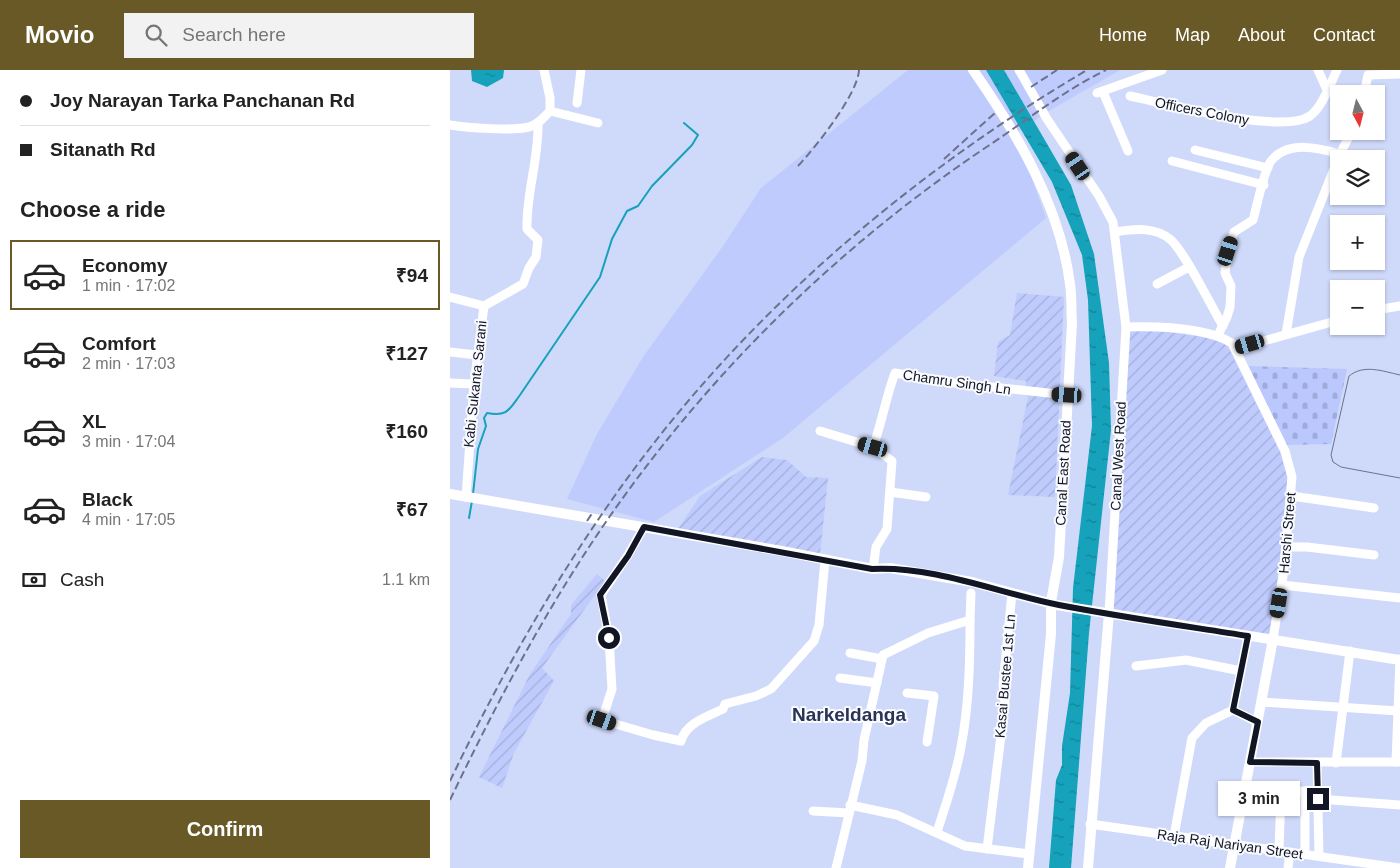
<!DOCTYPE html>
<html lang="en">
<head>
<meta charset="utf-8">
<style>
	body { margin:0; font-family:Helvetica,sans-serif; background:#f2f2f2; color:#222; height:100vh; display:flex; flex-direction:column; font-size:19px; white-space:nowrap }
	* { box-sizing:border-box; margin:0 }
	p { font-size:16px; color:#767676 }
	.icon { flex:none; width:28px; height:28px; fill:none; stroke:currentColor; stroke-width:2; stroke-linecap:round; stroke-linejoin:round }
	.map { position:relative; flex:1; overflow:hidden }
	.details { display:flex; flex-direction:column; background:#fff; width:450px }
	.details>* { flex:none }
	.hud { display:grid; align-content:center; height:110px; padding:0 20px; background:#fff }
	.needle { width:32px; rotate:173deg }
	.fabs { position:absolute; left:880px; top:15px; display:grid; gap:10px }
	.fabs a { display:grid; place-items:center; width:55px; height:55px; border-radius:0px; background:#fff; box-shadow:0 1px 4px #0004; font-size:25px }
	.end { position:absolute; width:22px; height:22px; margin:-11px; border:6px solid #121624; background:#fff; box-shadow:0 0 0 2px #fff }
	.from { border-radius:50% }
	.bubble { position:absolute; height:35px; border-radius:0px; background:#fff; box-shadow:0 1px 4px #0004; font-size:16px; font-weight:600; line-height:35px; text-align:center }
	.car { position:absolute; width:15px; height:30px; margin:-15px -8px; border-radius:6px; box-shadow:0 0 4px 1px #0007; background:linear-gradient(#222 24%,#8ab4d8 0 40%,#222 0 76%,#8ab4d8 0 86%,#222 0) }
	.hud b { display:flex; align-items:center; gap:18px; height:48px; font-size:19px }
	.hud b+b { border-top:1px solid #e0e0e0 }
	.hud i { width:12px; height:12px; background:#222 }
	ul { padding:0; list-style:none }
	li { display:flex; align-items:center; gap:15px; height:70px; margin:0 10px 8px; padding:0 10px; border:2px solid transparent; border-radius:0px }
	li div { flex:1 }
	li b { display:block; font-size:19px }
	li em { font-style:normal; font-weight:600 }
	li.on { border-color:#685927 }
	li>.icon { width:45px; height:45px; stroke-width:1.5 }
	h2 { padding:0 20px; font-size:22px; line-height:60px }
	.pay { display:flex; align-items:center; gap:12px; height:55px; padding:0 20px; font-size:19px }
	.pay p { margin-inline-start:auto }
	.primary-button { display:flex; gap:10px; margin-top:auto; padding:10px 20px }
	.primary-button a { flex:1; height:58px; border-radius:0px; background:#685927; color:#fff; font-size:20px; font-weight:600; line-height:58px; text-align:center }
	header { display:flex; align-items:center; gap:30px; box-sizing:border-box; height:70px; padding:0 25px; background:#685927; color:#fff }
	header strong { font-size:24px }
	nav { display:flex; gap:28px; margin-inline-start:auto; font-size:18px }
	.search { width:350px; height:45px; background:#f2f2f2; display:flex; align-items:center; gap:12px; box-sizing:border-box; padding:0 18px; border-radius:0px; color:#767676; font-size:19px }
	main { display:flex; flex:1; min-height:0 }
	.map>svg:first-child { display:block }
</style>
</head>
<body>
<header>
<strong>Movio</strong>
<div class="search"><svg class="icon" aria-label="search" viewBox="0 0 24 24"><circle cx="10" cy="10" r="6"/><path d="M15 15l6 6"/></svg>Search here</div>
<nav><a>Home</a><a>Map</a><a>About</a><a>Contact</a></nav>
</header>
<main>
<section class="details">
<div class="hud">
<b><i class="from"></i>Joy Narayan Tarka Panchanan Rd</b>
<b><i></i>Sitanath Rd</b>
</div>
<h2>Choose a ride</h2>
<ul>
<li class="on"><svg class="icon" aria-label="car" viewBox="0 0 24 24"><path d="M5 17H2v-5l4-1 3-4h7l3 4 3 1v5h-3M9 17h6M6 11h13"/><circle cx="7" cy="17" r="2"/><circle cx="17" cy="17" r="2"/></svg><div><b>Economy</b><p>1 min · 17:02</p></div><em>₹94</em></li>
<li><svg class="icon" aria-label="car" viewBox="0 0 24 24"><path d="M5 17H2v-5l4-1 3-4h7l3 4 3 1v5h-3M9 17h6M6 11h13"/><circle cx="7" cy="17" r="2"/><circle cx="17" cy="17" r="2"/></svg><div><b>Comfort</b><p>2 min · 17:03</p></div><em>₹127</em></li>
<li><svg class="icon" aria-label="car" viewBox="0 0 24 24"><path d="M5 17H2v-5l4-1 3-4h7l3 4 3 1v5h-3M9 17h6M6 11h13"/><circle cx="7" cy="17" r="2"/><circle cx="17" cy="17" r="2"/></svg><div><b>XL</b><p>3 min · 17:04</p></div><em>₹160</em></li>
<li><svg class="icon" aria-label="car" viewBox="0 0 24 24"><path d="M5 17H2v-5l4-1 3-4h7l3 4 3 1v5h-3M9 17h6M6 11h13"/><circle cx="7" cy="17" r="2"/><circle cx="17" cy="17" r="2"/></svg><div><b>Black</b><p>4 min · 17:05</p></div><em>₹67</em></li>
</ul>
<div class="pay"><svg class="icon" aria-label="cash" viewBox="0 0 24 24"><path d="M3 7h18v10H3z"/><circle cx="12" cy="12" r="2"/></svg>Cash<p>1.1 km</p></div>
<div class="primary-button"><a>Confirm</a></div>
</section>
<div class="map">
<svg width="950" height="798" viewBox="0 0 950 798">
	<defs>
		<pattern id="industrial-furrows" width="10" height="10" patternUnits="userSpaceOnUse" patternTransform="scale(1.25)"><rect width="10" height="10" fill="#bfcbfc"/><path d="M-1 1l2-2M0 10L10 0M9 11l2-2" fill="none" stroke="#a3aed8"/></pattern>
		<pattern id="cemetery-stones" width="16" height="16" patternUnits="userSpaceOnUse" patternTransform="scale(1.25)"><rect width="16" height="16" fill="#bac8fe"/><path d="M2 7V4a2 2 0 0 1 4 0v3zM10 15v-3a2 2 0 0 1 4 0v3z" fill="#9fabda"/></pattern>
		<pattern id="water-ripples" width="26" height="14" patternUnits="userSpaceOnUse" patternTransform="scale(1.25)"><rect width="26" height="14" fill="#15a2ba"/><path d="M2 4q2-2 4 0t4 0M15 11q2-2 4 0t4 0" fill="none" stroke="#128397"/></pattern>
	</defs>
	<rect width="100%" height="100%" fill="#cfd9fa"/>
	<polygon fill="#bfcbfc" points="458,0 670,0 599,41 561,66 581,106 596,148 333,368 204,452 117,429 147,364 193,287 273,176 311,118"/>
	<g fill="url(#industrial-furrows)">
		<polygon points="567,223 614,227 605,427 558,425 578,327 576,325 576,311 544,306 548,272 560,265"/>
		<polygon points="700,259 771,270 779,279 830,382 837,406 838,430 820,565 663,541 678,261"/>
		<polygon points="312,387 337,390 356,407 378,408 370,485 228,459 250,426"/>
		<polygon points="147,504 155,511 92,598 104,611 64,683 52,718 29,707 80,604 121,544 121,535"/>
	</g>
	<polygon fill="url(#cemetery-stones)" points="798,296 897,299 881,374 836,375"/>
	<g fill="url(#water-ripples)">
		<polygon points="21,0 54,0 53,8 37,17 22,11"/>
		<polygon points="536,0 554,0 621,115 644,184 659,293 661,360 639,563 621,798 599,798 606,710 612,695 612,676 620,623 623,518 642,356 638,230 632,185 602,112"/>
	</g>
	<g fill="none" stroke-linecap="round" stroke-linejoin="round">
		<g stroke="#15a2ba" stroke-width="2">
			<path d="M23,424L28,379L36,356L34,348L37,343C57,347 59,340 70,325L150,207L162,169L177,141L188,136L202,116L242,75L248,65L234,53"/>
			<polyline points="19,448 22,431"/>
		</g>
		<g stroke="#fff" stroke-width="9">
			<polyline points="569,0 597,49 649,126 663,152 676,257 659,543"/>
			<polyline points="868,0 877,20"/>
			<polyline points="653,22 678,81"/>
			<polyline points="647,23 712,0"/>
			<polyline points="914,24 918,5 950,4"/>
			<path d="M680,26C714,33 832,65 860,46C873,36 880,14 887,0"/>
			<polyline points="127,33 131,0"/>
			<polyline points="100,41 148,53"/>
			<path d="M0,55C18,58 62,61 79,57C88,55 94,47 100,41V28L94,0"/>
			<polyline points="745,80 818,98"/>
			<polyline points="722,91 814,115"/>
			<path d="M665,162C683,159 705,156 721,170C736,184 761,236 773,256"/>
			<polyline points="707,214 739,197"/>
			<polyline points="0,227 34,236"/>
			<polyline points="926,240 950,236"/>
			<path d="M676,257C708,256 755,257 782,273L835,381L842,407L833,506L823,569"/>
			<polyline points="836,264 849,187 890,84"/>
			<path d="M768,265L777,247L780,237L781,216L775,203L778,181L784,162L803,150C807,136 814,100 821,91C838,70 869,78 890,84L902,61"/>
			<polyline points="785,279 889,250"/>
			<polyline points="0,282 27,285"/>
			<polyline points="0,313 24,314"/>
			<polyline points="370,361 423,377 442,391 437,459 426,477 423,499"/>
			<path d="M423,377C432,352 436,327 445,303L505,313L617,325"/>
			<polyline points="440,422 476,427"/>
			<polyline points="842,426 924,438"/>
			<path d="M16,427L24,314L34,236L73,214L79,198L86,187L88,170L77,159C76,123 89,89 88,53"/>
			<path d="M194,457L178,485L151,525L159,568L162,619L152,650L203,665L231,671C236,653 258,646 273,639L275,634L306,626L321,619L364,571L369,555L375,490"/>
			<polyline points="837,477 857,477 924,485"/>
			<polyline points="832,515 950,528"/>
			<polyline points="400,583 432,589"/>
			<polyline points="686,596 736,590 791,601"/>
			<polyline points="390,608 427,613"/>
			<polyline points="457,623 484,626 477,672"/>
			<polyline points="811,632 948,641"/>
			<polyline points="783,640 798,566"/>
			<polyline points="800,692 950,692"/>
			<polyline points="946,692 950,589"/>
			<polyline points="867,693 869,786"/>
			<polyline points="886,693 900,581"/>
			<polyline points="795,715 830,717 831,722"/>
			<polyline points="868,729 950,735"/>
			<polyline points="400,735 447,745 515,776 579,784"/>
			<polyline points="363,741 399,743"/>
			<polyline points="640,754 950,798"/>
			<path d="M487,762C496,734 506,706 511,677C519,635 520,593 520,550"/>
			<polyline points="724,766 742,668 756,653 783,640 807,652"/>
			<polyline points="537,779 555,633 553,615 562,523"/>
			<polyline points="829,780 831,722 855,721 855,784"/>
			<polyline points="386,798 412,691 414,670 433,585 478,563 520,550 521,523"/>
			<polyline points="838,798 840,782"/>
		</g>
		<g stroke="#fff" stroke-width="10">
			<path d="M523,0C567,63 610,136 620,214C622,227 621,240 622,253L609,487L601,532V564L578,798"/>
			<polyline points="0,424 332,481 423,499 440,498 522,512 606,535 950,590"/>
			<polyline points="638,798 659,543"/>
			<polyline points="780,798 823,569"/>
		</g>
		<path stroke="#6c728a" stroke-width="1" d="M950,305C932,301 914,294 899,306L881,385L883,392L891,397L950,408"/>
		<g stroke="#6c728a" stroke-width="2" stroke-dasharray="8 4" stroke-linecap="butt">
			<polyline points="581,17 607,0"/>
			<polyline points="494,89 546,42"/>
			<path d="M348,96C365,78 408,24 409,0"/>
			<polyline points="137,451 143,442"/>
			<path d="M0,711C48,611 102,514 166,424C289,250 454,108 637,0"/>
			<path d="M0,730C47,632 98,535 160,446C262,300 390,175 538,76C577,50 615,20 656,0"/>
		</g>
	</g>
	<g fill="none" stroke-linecap="round" stroke-linejoin="round">
		<path stroke="#121624" stroke-width="6" d="M159,568L150,525L178,486L194,457L422,499C486,496 548,523 609,535C671,547 735,556 798,566L783,640L808,652L800,692L867,693L868,729"/>
	</g>
	<g text-anchor="middle" stroke-width="4" stroke-linejoin="round" paint-order="stroke">
		<g font-size="14" fill="#121624" stroke="#f9fbff">
			<text transform="translate(752 41) rotate(11)" y="5">Officers Colony</text>
			<text transform="translate(507 312) rotate(8)" y="5">Chamru Singh Ln</text>
			<text transform="translate(25 314) rotate(-84)" y="5">Kabi Sukanta Sarani</text>
			<text transform="translate(668 386) rotate(-87)" y="5">Canal West Road</text>
			<text transform="translate(613 403) rotate(-87)" y="5">Canal East Road</text>
			<text transform="translate(837 463) rotate(-85)" y="5">Harshi Street</text>
			<text transform="translate(555 606) rotate(-85)" y="5">Kasai Bustee 1st Ln</text>
			<text transform="translate(780 774) rotate(8)" y="5">Raja Raj Nariyan Street</text>
		</g>
		<g font-size="19" font-weight="bold" fill="#2b3354" stroke="#f9fbff">
			<text x="399" y="651">Narkeldanga</text>
		</g>
	</g>
</svg>
<div class="fabs">
<a><svg class="needle" viewBox="-14 -14 28 28"><path d="M0-13l5 13h-10z" fill="#e53935"/><path d="M0 13l5-13h-10z" fill="#767676"/></svg></a>
<a><svg class="icon" aria-label="layers" viewBox="0 0 24 24"><path d="M12 4l9 5-9 5-9-5zM3 14l9 5 9-5"/></svg></a>
<a>+</a>
<a>−</a>
</div>
<i class="end from" style="left:159px;top:568px"></i>
<i class="end" style="left:868px;top:729px"></i>
<div class="bubble" style="left:768px;top:711px;width:82px">3 min</div>
<i class="car" style="left:628px;top:96px;rotate:326deg"></i>
<i class="car" style="left:778px;top:181px;rotate:18deg"></i>
<i class="car" style="left:800px;top:274px;rotate:254deg"></i>
<i class="car" style="left:617px;top:325px;rotate:273deg"></i>
<i class="car" style="left:423px;top:377px;rotate:286deg"></i>
<i class="car" style="left:829px;top:533px;rotate:189deg"></i>
<i class="car" style="left:152px;top:650px;rotate:109deg"></i>
</div>
</main>
</body>
</html>
